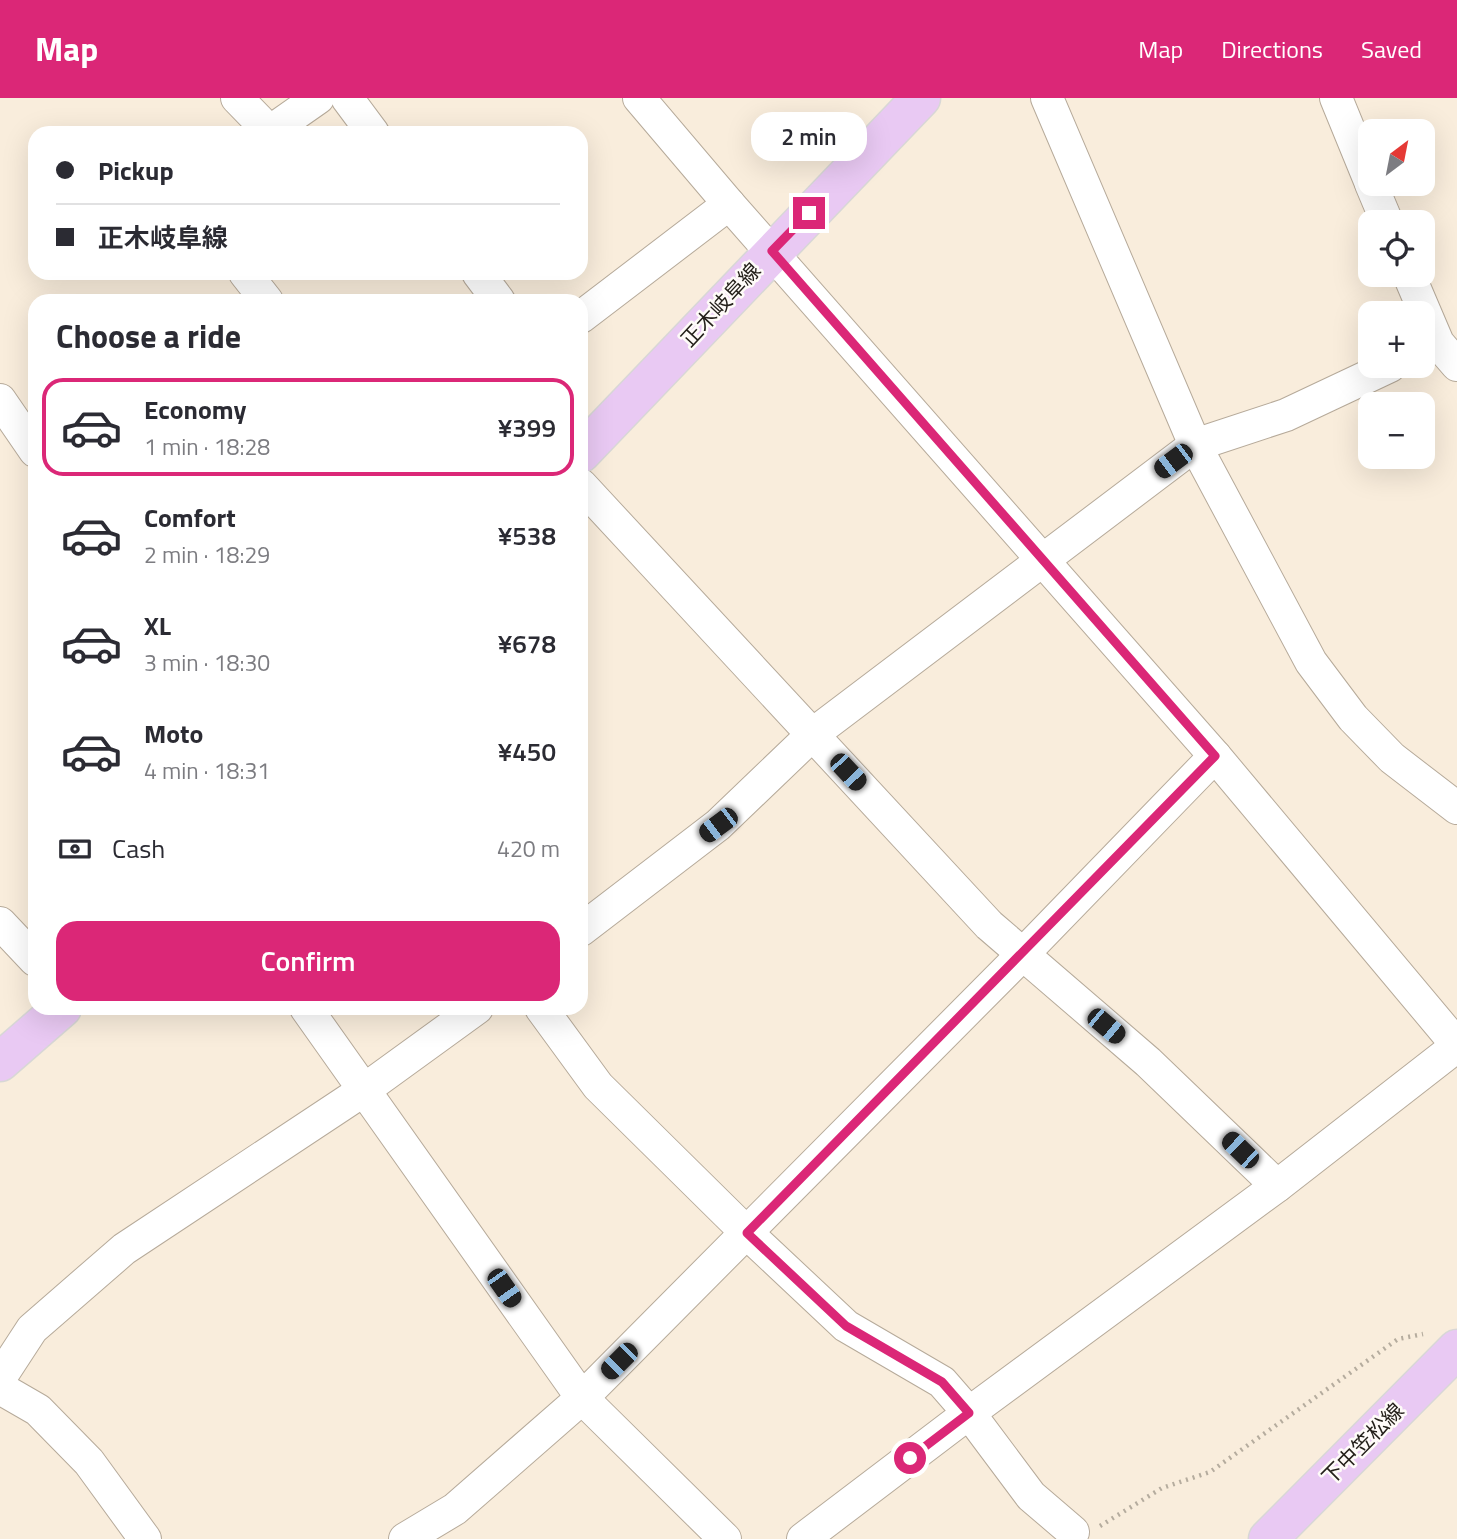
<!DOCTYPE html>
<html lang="en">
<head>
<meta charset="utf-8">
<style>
	body { margin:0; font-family:"Titillium Web","Noto Sans JP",sans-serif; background:#f2f2f3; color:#2b2b33; height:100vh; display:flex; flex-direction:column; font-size:26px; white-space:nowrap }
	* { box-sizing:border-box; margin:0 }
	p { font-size:23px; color:#7c7c81 }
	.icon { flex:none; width:38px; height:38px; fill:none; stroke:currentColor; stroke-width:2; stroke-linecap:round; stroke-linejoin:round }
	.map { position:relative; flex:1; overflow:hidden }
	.drawer { position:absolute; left:28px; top:196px; width:560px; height:721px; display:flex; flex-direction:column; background:#fff; border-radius:21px; box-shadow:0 7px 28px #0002 }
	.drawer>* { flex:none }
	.hud { position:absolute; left:28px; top:28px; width:560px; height:154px; border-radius:21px; box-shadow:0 7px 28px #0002; display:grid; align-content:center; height:154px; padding:0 28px; background:#fff }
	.needle { width:46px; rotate:32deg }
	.buttons { position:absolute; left:1358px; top:21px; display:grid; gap:14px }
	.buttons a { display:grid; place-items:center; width:77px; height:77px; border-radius:14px; background:#fff; box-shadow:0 7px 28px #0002; font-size:35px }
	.end { position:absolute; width:32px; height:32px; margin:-16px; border:9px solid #db2777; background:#fff; box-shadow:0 0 0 4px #fff }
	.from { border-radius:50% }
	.bubble { position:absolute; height:49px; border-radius:21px; background:#fff; box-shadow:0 7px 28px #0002; font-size:23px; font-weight:600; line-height:49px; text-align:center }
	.car { position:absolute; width:21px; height:42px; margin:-21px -10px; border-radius:9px; box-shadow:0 0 5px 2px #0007; background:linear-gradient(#222 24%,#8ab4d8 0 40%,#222 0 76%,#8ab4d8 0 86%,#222 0) }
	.hud b { display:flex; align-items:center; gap:24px; height:66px; font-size:26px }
	.hud b+b { border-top:2px solid #e1e1e2 }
	.hud i { width:18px; height:18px; background:#2b2b33 }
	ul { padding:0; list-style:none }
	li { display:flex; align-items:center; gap:21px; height:98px; margin:0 14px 10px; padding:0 14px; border:4px solid transparent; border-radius:21px }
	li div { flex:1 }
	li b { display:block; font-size:26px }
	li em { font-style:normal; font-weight:600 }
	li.active { border-color:#db2777 }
	li>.icon { width:63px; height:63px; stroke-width:1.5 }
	h2 { padding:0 28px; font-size:32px; line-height:84px }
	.pay { display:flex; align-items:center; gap:18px; height:77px; padding:0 28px; font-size:26px }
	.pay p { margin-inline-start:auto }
	.action { display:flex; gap:14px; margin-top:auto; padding:14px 28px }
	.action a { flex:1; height:80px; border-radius:21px; background:#db2777; color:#fff; font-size:28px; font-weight:600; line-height:80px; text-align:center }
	header { display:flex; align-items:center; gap:42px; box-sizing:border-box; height:98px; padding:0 35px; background:#db2777; color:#fff }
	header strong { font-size:33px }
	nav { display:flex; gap:38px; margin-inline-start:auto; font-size:24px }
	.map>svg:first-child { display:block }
</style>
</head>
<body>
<header>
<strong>Map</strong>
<nav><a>Map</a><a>Directions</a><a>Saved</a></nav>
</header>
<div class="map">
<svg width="1457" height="1441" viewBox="0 0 1457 1441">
	<rect width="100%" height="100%" fill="#f9eddc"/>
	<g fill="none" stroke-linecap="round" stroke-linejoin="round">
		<g stroke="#b6aa9a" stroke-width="34">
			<g id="minor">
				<polyline points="237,0 270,34"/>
				<polyline points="347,0 373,35"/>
				<polyline points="639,0 729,106 1215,658 1457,947"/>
				<polyline points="1047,0 1195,347 1311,564 1353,620 1392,660 1457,710"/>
				<polyline points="1336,0 1370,83"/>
				<polyline points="268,35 318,0"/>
				<polyline points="1371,86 1387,124"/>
				<polyline points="245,175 267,203"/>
				<polyline points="478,175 499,203"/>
				<polyline points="1409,177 1438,245 1457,267"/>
				<polyline points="581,219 729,106"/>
				<polyline points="0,302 35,353"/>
				<polyline points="581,387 989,827 1148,964 1277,1088"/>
				<polyline points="0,825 35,862"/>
				<polyline points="581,832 718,727 813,636 1195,347 1286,317 1390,268"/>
				<polyline points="306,910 582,1300 725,1441"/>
				<polyline points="541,910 598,988 747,1135 846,1228 942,1284 969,1315 1031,1398 1073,1434"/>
				<polyline points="0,1280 32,1231 124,1151 364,992 477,910"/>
				<polyline points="0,1290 38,1312 89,1364 145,1441"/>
				<polyline points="405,1441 455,1411 582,1300 1022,857 1215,658"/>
				<polyline points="803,1441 969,1315 1277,1088 1457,948"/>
			</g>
		</g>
		<g stroke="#d8d7d6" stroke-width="41">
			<g id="major">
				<polyline points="581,355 921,0"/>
				<polyline points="0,964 62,910"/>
				<polyline points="1268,1441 1457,1251"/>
			</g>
		</g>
		<polyline stroke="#b5ac9e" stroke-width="4.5" stroke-dasharray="2 5" stroke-linecap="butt" points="1100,1428 1162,1390 1210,1374 1398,1241 1423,1236"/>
		<use href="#minor" stroke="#fff" stroke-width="32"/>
		<use href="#major" stroke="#e9c9f3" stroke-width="38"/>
	</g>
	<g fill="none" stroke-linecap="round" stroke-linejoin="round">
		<polyline stroke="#db2777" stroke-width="9" points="809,115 772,153 1215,658 747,1135 846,1228 942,1284 969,1315 910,1360"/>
	</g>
	<g text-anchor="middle" stroke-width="5" stroke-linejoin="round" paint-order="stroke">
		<g font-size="21" fill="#24201a" stroke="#fefbf8">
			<text transform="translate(721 207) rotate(-47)" y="7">正木岐阜線</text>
			<text transform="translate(1363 1346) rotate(-45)" y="7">下中笠松線</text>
		</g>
	</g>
</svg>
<div class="buttons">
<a><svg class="needle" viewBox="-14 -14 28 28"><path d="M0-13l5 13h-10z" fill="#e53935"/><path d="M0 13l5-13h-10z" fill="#7c7c81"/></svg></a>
<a><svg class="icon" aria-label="locate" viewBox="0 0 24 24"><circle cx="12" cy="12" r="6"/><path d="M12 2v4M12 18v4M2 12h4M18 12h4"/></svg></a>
<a>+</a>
<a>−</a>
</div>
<i class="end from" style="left:910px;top:1360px"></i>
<i class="end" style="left:809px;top:115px"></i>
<div class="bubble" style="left:751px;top:14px;width:116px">2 min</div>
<i class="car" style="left:1173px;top:363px;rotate:233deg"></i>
<i class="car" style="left:848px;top:674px;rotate:137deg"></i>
<i class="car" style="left:718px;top:727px;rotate:233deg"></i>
<i class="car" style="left:1106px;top:928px;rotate:130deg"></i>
<i class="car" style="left:1240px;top:1052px;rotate:314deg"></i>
<i class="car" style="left:504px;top:1190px;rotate:145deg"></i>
<i class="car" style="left:619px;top:1263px;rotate:225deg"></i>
<div class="hud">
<b><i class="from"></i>Pickup</b>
<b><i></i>正木岐阜線</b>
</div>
<section class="drawer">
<h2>Choose a ride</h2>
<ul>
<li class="active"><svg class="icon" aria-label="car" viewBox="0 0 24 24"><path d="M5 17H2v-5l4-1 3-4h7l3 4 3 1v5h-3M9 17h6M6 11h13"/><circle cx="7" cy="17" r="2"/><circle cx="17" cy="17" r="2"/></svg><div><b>Economy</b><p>1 min · 18:28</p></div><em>¥399</em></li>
<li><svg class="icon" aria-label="car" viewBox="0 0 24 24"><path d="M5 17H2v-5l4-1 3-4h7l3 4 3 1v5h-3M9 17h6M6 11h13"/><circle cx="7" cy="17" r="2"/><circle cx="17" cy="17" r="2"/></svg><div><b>Comfort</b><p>2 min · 18:29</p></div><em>¥538</em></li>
<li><svg class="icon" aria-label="car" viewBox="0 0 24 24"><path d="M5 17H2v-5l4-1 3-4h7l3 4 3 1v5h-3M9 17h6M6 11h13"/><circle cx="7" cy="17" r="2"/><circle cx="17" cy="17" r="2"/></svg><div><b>XL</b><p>3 min · 18:30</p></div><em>¥678</em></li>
<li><svg class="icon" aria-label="car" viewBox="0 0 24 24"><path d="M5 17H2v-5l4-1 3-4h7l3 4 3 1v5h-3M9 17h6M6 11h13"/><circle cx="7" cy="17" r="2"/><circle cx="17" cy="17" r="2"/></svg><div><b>Moto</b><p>4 min · 18:31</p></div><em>¥450</em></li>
</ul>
<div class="pay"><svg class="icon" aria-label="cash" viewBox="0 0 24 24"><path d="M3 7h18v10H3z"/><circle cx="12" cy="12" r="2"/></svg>Cash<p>420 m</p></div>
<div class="action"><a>Confirm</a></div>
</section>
</div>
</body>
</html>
